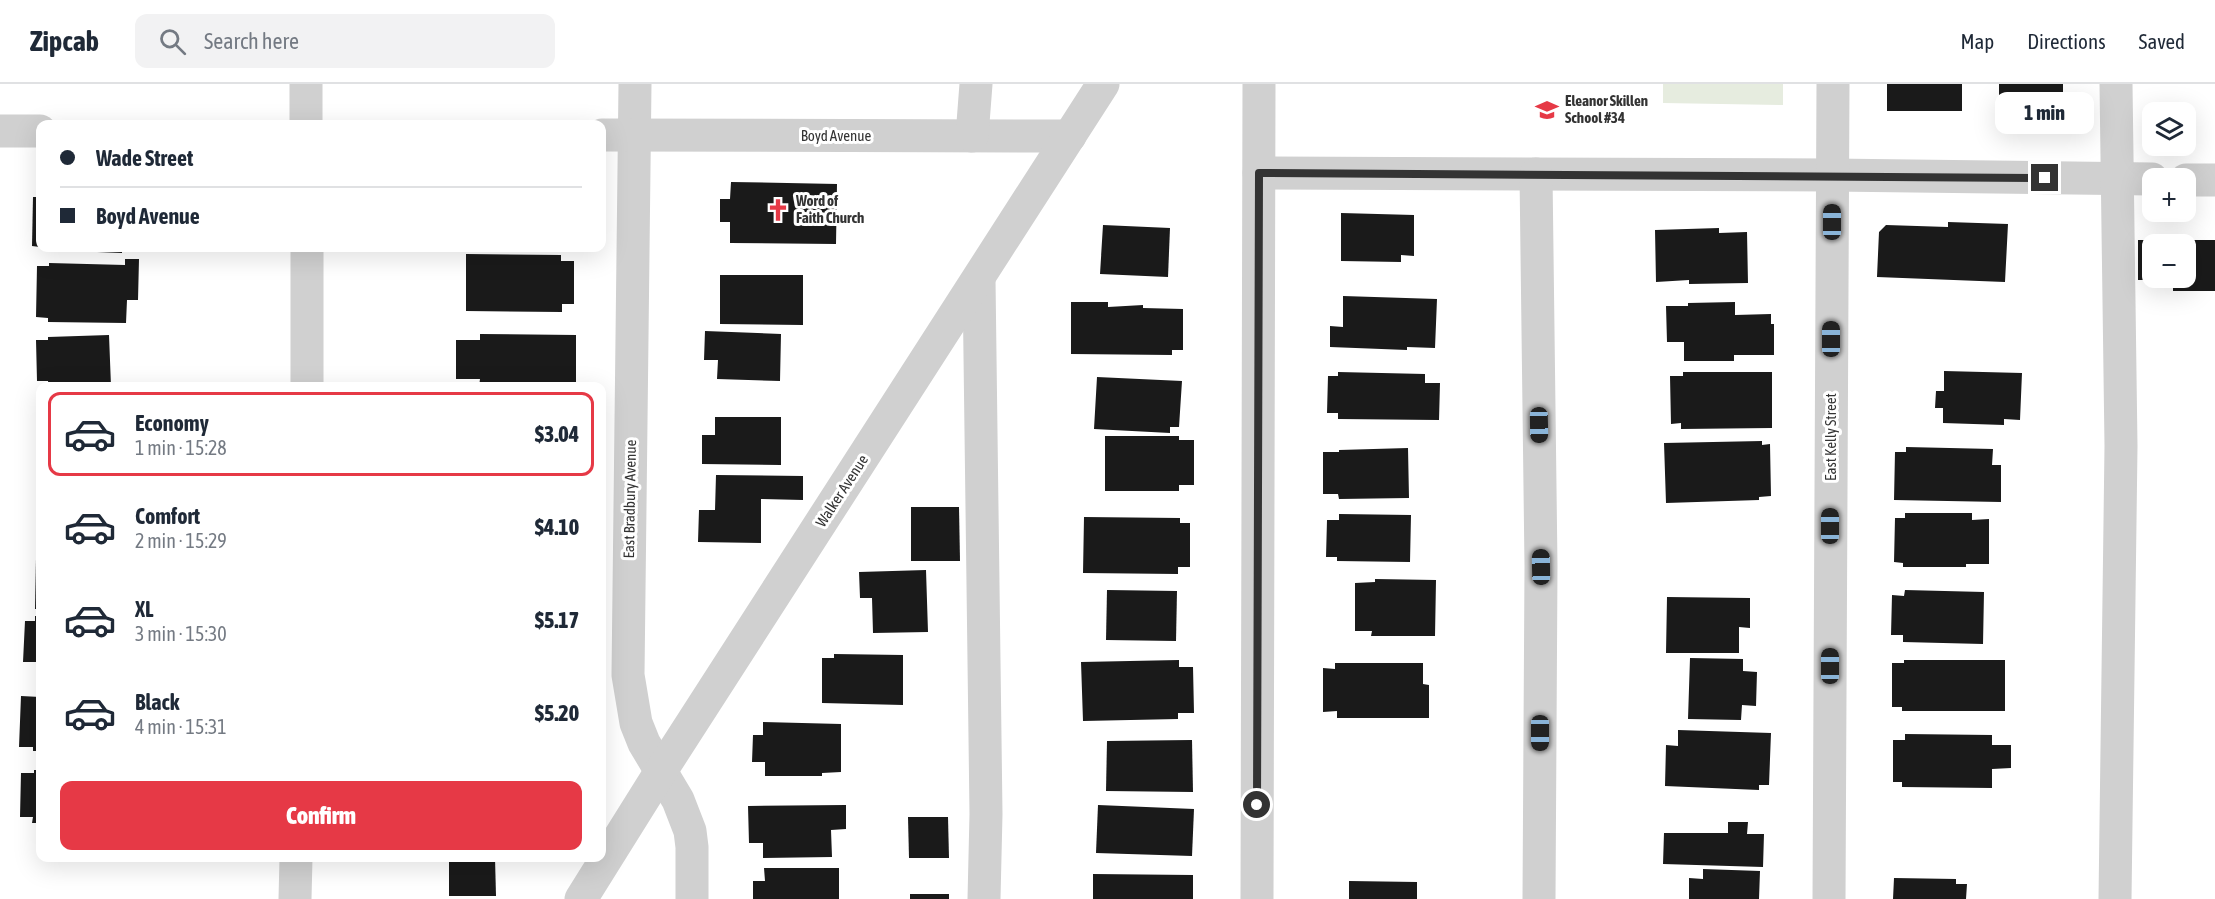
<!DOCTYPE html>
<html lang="en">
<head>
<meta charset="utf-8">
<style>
	body { margin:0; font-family:"Asap Condensed",sans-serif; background:#f2f2f3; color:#1f2937; height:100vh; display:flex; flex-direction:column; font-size:22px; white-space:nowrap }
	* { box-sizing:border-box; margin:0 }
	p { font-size:20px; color:#747a83 }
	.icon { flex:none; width:33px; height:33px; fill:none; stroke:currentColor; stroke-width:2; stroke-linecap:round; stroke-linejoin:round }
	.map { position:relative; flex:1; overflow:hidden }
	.side { position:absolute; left:36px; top:298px; width:570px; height:480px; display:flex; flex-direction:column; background:#fff; border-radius:12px; box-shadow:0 6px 24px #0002 }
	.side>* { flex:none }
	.top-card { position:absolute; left:36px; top:36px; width:570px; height:132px; border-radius:12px; box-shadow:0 6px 24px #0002; display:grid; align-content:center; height:132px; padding:0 24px; background:#fff }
	.buttons { position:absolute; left:2142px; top:18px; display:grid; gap:12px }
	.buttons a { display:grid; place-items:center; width:54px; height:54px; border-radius:12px; background:#fff; box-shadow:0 6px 24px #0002; font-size:30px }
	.end { position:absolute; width:27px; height:27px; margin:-14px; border:8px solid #333; background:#fff; box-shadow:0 0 0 3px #fff }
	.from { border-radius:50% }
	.bubble { position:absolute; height:42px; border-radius:12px; background:#fff; box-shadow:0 6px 24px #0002; font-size:20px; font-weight:800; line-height:42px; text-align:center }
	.car { position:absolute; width:18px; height:36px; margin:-18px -9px; border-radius:8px; box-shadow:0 0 4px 2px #0007; background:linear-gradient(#222 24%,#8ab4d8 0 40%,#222 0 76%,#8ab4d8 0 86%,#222 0) }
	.top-card b { display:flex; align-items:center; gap:21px; height:57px; font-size:22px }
	.top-card b+b { border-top:2px solid #e0e1e3 }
	.top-card i { width:15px; height:15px; background:#1f2937 }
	ul { padding:10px 0 0; list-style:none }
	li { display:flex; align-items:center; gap:18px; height:84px; margin:0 12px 9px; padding:0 12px; border:3px solid transparent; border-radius:12px }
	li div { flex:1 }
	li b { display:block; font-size:22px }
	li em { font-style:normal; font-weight:800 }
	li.active { border-color:#e63946 }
	li>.icon { width:54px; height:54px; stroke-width:1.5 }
	.primary-button { display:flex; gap:12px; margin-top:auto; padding:12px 24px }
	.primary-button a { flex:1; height:69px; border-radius:12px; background:#e63946; color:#fff; font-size:24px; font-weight:800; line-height:69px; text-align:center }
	header { display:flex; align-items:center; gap:36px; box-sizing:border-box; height:84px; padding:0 30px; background:#fff; border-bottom:2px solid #e0e1e3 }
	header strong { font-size:28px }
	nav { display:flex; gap:33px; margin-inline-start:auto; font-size:21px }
	.search { width:420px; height:54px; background:#f2f2f3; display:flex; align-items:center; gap:15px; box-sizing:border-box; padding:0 21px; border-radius:12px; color:#747a83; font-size:22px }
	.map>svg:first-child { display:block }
</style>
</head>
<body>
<header>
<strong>Zipcab</strong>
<div class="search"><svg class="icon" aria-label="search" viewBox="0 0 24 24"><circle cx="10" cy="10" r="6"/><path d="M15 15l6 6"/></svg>Search here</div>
<nav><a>Map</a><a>Directions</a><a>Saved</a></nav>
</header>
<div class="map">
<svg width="2215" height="815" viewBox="0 0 2215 815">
	<rect width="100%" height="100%" fill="#fff"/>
	<polygon fill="#e6ecdf" points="1663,0 1783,0 1783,21 1663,19"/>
	<g fill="#1a1a1a" fill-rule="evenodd">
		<rect x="1887" y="0" width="75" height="27"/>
		<polygon points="1999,0 2063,0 2063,31 2059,31 2059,39 2027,39 2027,29 2008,29 2009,12 1999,12"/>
		<polygon points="731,98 837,100 836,160 730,159 730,138 720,138 720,115 730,115"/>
		<polygon points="33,113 40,113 40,163 32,162"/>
		<polygon points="1341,129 1414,131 1414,172 1401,171 1401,178 1341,177"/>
		<polygon points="1948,138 2008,140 2005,198 1877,193 1879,148 1886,141 1948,143"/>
		<polygon points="1103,141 1170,144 1168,193 1100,190"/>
		<polygon points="1719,144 1719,149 1747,148 1748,199 1689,200 1689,196 1656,198 1655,146"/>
		<path d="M2138,156H2215V207H2173V196H2138ZM2152,160H2186V194H2152Z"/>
		<polygon points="48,164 122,164 122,169 47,166"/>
		<polygon points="466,170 561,171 561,177 574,177 574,220 562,220 562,228 466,227"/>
		<polygon points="125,175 139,175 138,216 127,216 126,239 48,238 48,234 36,233 37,182 49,182 49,179 125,181"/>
		<polygon points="720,191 803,191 803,241 720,240"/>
		<polygon points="1343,212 1437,215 1435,264 1407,263 1407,266 1330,263 1330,242 1343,243"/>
		<polygon points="1071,218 1108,218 1108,223 1143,221 1143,224 1183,225 1183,266 1172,266 1172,271 1071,270"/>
		<polygon points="1735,218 1735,231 1771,230 1771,240 1774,240 1774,271 1734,271 1734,277 1684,277 1684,258 1667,258 1666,222 1688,222 1688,219"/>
		<polygon points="705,247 781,250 780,297 717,295 718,276 704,276"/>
		<polygon points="480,250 576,251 576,301 479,303 480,295 456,295 456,256 480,256"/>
		<polygon points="109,251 111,302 49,303 48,297 37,297 36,256 48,256 48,253"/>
		<polygon points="1944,287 2022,289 2020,336 2004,335 2004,341 1943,339 1943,324 1935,324 1936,307 1944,307"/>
		<polygon points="1338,288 1425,290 1425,299 1440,299 1439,336 1338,335 1338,329 1327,329 1328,292 1338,292"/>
		<polygon points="1683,288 1772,288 1772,344 1681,345 1681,339 1671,340 1670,292 1683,292"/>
		<polygon points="1097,293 1182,297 1179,343 1170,343 1170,349 1094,345"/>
		<polygon points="36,320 40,321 40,365 36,365"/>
		<polygon points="715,333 781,333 781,381 702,380 702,351 715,351"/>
		<polygon points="1105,352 1179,352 1179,356 1194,356 1194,401 1179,401 1179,407 1105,407"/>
		<polygon points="1762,357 1762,361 1770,360 1771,412 1759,413 1759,416 1666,419 1664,359"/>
		<polygon points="1906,363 1993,365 1992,381 2001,381 2001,418 1894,416 1895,368 1906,368"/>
		<polygon points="1408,364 1409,414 1339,415 1338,410 1323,410 1323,368 1339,368 1339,366"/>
		<polygon points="716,391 803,392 803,416 761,415 761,459 698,458 699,426 715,426"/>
		<polygon points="911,423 959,423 960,477 911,477"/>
		<polygon points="1905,429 1972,429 1972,436 1989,435 1989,480 1966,480 1966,483 1903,483 1903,479 1894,478 1895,434 1905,434"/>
		<polygon points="1339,430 1411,431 1410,478 1337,477 1337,473 1326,473 1327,436 1339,436"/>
		<polygon points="1084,433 1180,434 1180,439 1190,439 1190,483 1178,483 1178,490 1083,489"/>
		<polygon points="36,475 40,475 40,525 35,525"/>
		<polygon points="926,486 928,548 873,549 872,514 860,514 859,488"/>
		<polygon points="1375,495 1436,496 1435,552 1371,552 1372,547 1355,547 1355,499 1375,498"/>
		<polygon points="1107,506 1177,507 1176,557 1106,556"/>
		<polygon points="1905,506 1984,508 1983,560 1903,558 1903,551 1891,551 1892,511 1904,512"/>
		<polygon points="1667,513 1750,514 1750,544 1739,543 1739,569 1666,569"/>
		<polygon points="35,532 40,532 40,585 36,585 36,578 23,578 25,537 35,537"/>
		<polygon points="834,570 903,571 903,621 822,619 822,574 834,574"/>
		<polygon points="1690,574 1743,575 1743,587 1757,588 1756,622 1742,621 1741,636 1688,635"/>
		<polygon points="1179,576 1179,583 1193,583 1194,629 1178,629 1178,635 1083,637 1081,578"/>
		<polygon points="1904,576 2005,576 2005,627 1902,627 1902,623 1892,623 1892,579 1904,579"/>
		<polygon points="1335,579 1423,579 1423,600 1429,601 1429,634 1337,634 1337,627 1323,628 1323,584 1335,585"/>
		<polygon points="21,612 40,613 40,667 33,667 33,663 19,663"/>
		<polygon points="763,638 841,640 841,688 822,689 822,692 765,692 765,678 752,678 753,651 763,651"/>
		<polygon points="1678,646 1771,649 1769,701 1759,701 1759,706 1665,702 1666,661 1678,662"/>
		<polygon points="1905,650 1992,651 1992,661 2011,661 2011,684 1992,685 1992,704 1902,703 1902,698 1893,698 1893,656 1905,656"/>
		<polygon points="1192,656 1193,708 1106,707 1107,657"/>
		<polygon points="34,686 40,686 40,739 32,739 33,733 20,733 21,689 34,689"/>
		<polygon points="846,721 846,745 831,746 832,773 763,774 763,759 749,759 748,722"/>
		<polygon points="1098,721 1194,725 1192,772 1096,769"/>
		<polygon points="908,733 948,733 949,774 909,774"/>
		<polygon points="1728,738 1748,738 1747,750 1764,750 1763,783 1663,780 1664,749 1728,749"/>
		<polygon points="449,774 495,774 496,812 449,812"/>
		<polygon points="764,784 839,784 839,815 753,815 753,797 765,797"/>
		<polygon points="1703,785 1760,787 1759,815 1689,815 1689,794 1703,795"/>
		<polygon points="1093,790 1193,791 1193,815 1093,815"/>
		<polygon points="1894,794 1956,795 1956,800 1967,800 1966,815 1893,815"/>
		<polygon points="1349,797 1417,798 1417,815 1349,815"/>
		<rect x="910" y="810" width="39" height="5"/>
	</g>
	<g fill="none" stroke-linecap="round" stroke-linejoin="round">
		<g stroke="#d0d0d0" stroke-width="33">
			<polyline points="306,0 306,40"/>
			<polyline points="635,0 628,591 636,639 644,659 678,716 690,747 692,763 692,815"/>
			<polyline points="0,47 40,47"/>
			<polyline points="602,51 1070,52"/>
			<polyline points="972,52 976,0"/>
			<polyline points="1259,89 1832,91 2152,95"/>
			<polyline points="1536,90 1541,482 1539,815"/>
			<polyline points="2186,96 2215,96"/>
			<polyline points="307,164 307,303"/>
			<polyline points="979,195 986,730 984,815"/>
			<polyline points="295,815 296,774"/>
			<polyline points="581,815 661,687 1103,0"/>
			<polyline points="1257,815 1259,0"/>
			<polyline points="1829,815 1833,0"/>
			<polyline points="2115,815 2121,362 2116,0"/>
		</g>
	</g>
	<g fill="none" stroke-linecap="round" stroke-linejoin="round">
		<polyline stroke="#333" stroke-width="8" points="1257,721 1259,89 2045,94"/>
	</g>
	<defs>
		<g id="school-bare" transform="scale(1.8)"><path d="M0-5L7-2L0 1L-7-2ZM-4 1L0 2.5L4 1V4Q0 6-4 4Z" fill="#e63946" stroke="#fff" stroke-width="2.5" paint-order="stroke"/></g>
		<g id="church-bare" transform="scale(1.8)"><path d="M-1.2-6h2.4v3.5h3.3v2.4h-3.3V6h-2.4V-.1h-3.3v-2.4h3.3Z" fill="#e63946" stroke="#fff" stroke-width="2.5" paint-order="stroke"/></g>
	</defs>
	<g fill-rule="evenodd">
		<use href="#school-bare" x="1547" y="26"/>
		<use href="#church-bare" x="778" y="126"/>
	</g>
	<g text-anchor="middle" stroke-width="6" stroke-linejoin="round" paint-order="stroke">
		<g font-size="15" font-weight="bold" fill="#333" stroke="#fff" text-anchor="start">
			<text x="1565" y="22">Eleanor Skillen<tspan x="1565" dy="17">School #34</tspan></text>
			<text x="796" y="122">Word of<tspan x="796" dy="17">Faith Church</tspan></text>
		</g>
		<g font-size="15" fill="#333" stroke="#fff">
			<text x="836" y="57">Boyd Avenue</text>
			<text transform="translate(1831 353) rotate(-90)" y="5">East Kelly Street</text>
			<text transform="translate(842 407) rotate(-57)" y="5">Walker Avenue</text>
			<text transform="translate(630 415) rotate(-89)" y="5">East Bradbury Avenue</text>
		</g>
	</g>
</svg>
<div class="buttons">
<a><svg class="icon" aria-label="layers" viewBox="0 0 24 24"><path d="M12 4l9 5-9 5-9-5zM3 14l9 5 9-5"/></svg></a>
<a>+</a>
<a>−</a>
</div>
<i class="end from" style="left:1257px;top:721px"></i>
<i class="end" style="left:2045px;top:94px"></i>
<div class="bubble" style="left:1995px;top:8px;width:99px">1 min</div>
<i class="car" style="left:1832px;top:138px;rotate:0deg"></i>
<i class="car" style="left:1831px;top:255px;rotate:0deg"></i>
<i class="car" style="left:1539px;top:341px;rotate:179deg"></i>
<i class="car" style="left:1830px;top:442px;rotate:0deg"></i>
<i class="car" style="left:1541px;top:483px;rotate:359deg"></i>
<i class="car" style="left:1830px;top:582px;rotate:0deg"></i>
<i class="car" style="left:1540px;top:649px;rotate:180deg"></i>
<div class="top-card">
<b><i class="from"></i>Wade Street</b>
<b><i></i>Boyd Avenue</b>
</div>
<section class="side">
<ul>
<li class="active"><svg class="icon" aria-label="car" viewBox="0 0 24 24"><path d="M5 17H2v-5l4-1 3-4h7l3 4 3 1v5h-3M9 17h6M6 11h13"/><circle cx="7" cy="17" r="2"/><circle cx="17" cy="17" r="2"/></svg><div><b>Economy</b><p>1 min · 15:28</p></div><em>$3.04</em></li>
<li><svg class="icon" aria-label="car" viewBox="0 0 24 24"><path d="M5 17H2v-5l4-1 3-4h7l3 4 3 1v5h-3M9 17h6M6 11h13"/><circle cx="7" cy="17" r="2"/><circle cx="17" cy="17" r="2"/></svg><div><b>Comfort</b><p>2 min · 15:29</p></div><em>$4.10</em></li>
<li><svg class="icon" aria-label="car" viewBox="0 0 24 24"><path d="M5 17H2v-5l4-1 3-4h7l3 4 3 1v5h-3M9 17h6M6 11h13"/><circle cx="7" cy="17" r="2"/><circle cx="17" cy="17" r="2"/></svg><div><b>XL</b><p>3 min · 15:30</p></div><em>$5.17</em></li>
<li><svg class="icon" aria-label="car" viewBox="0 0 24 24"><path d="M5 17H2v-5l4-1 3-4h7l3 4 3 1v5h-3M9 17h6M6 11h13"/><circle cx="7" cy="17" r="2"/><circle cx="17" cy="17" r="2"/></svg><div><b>Black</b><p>4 min · 15:31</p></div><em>$5.20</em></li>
</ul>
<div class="primary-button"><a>Confirm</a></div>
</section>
</div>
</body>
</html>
